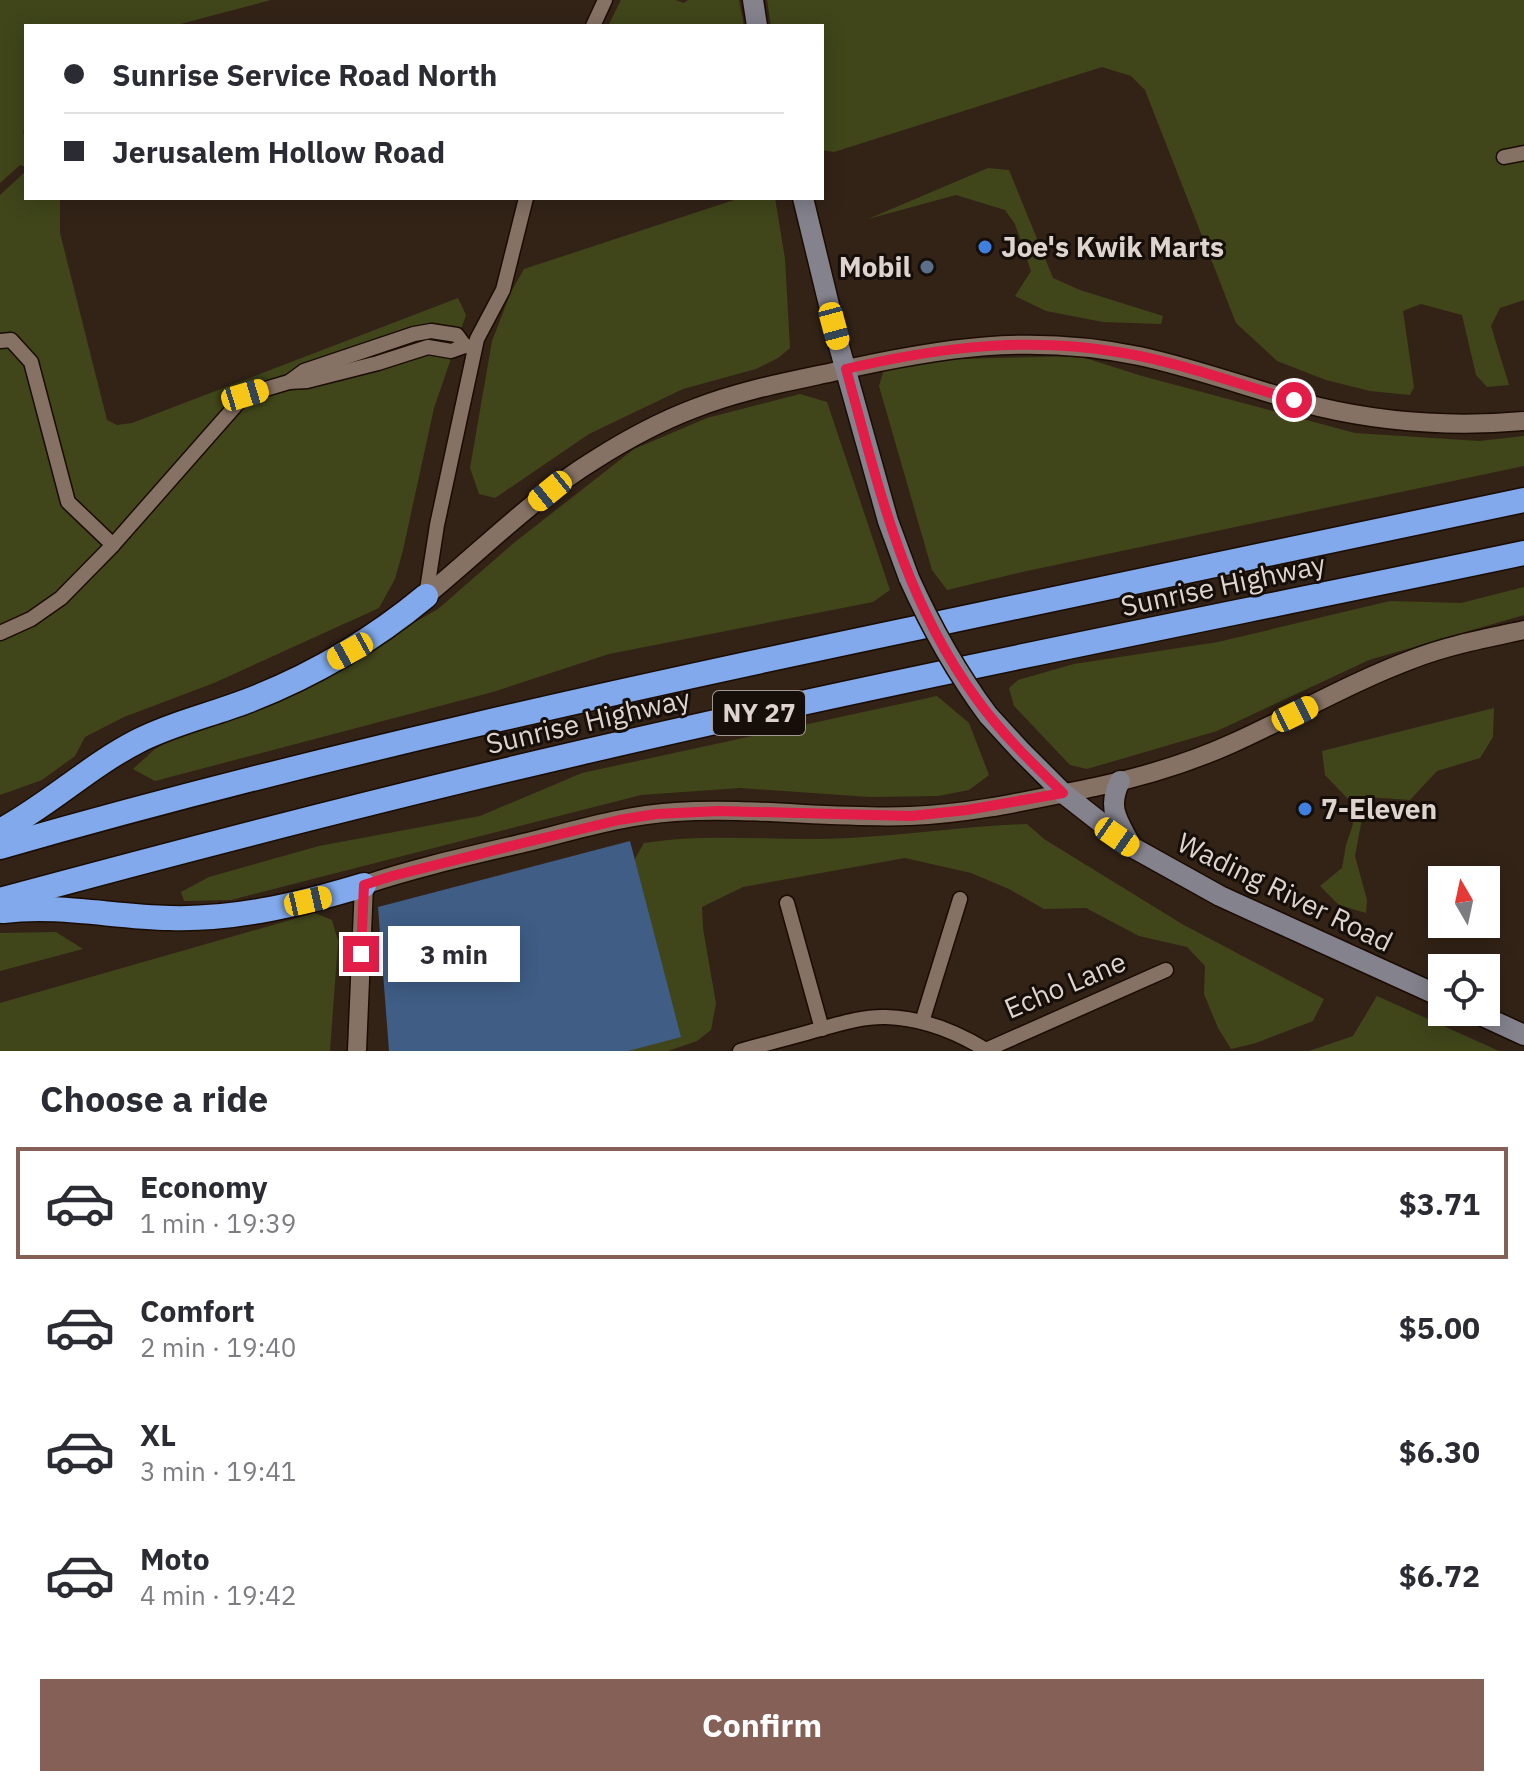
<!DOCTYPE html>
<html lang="en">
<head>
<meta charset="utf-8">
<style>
	body { margin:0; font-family:"IBM Plex Sans",sans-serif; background:#f2f2f3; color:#2b2b33; height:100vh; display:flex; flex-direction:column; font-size:30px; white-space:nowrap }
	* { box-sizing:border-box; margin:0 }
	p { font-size:26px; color:#7c7c81 }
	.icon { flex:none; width:44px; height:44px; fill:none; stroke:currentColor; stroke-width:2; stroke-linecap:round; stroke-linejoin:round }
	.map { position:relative; height:1051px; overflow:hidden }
	.drawer { display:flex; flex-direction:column; background:#fff; flex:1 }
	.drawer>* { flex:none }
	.top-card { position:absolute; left:24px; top:24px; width:800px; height:176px; border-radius:0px; box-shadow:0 4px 20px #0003; display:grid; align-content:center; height:176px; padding:0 40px; background:#fff }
	.needle { width:52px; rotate:351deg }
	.tools { position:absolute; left:1428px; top:866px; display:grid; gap:16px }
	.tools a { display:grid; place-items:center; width:72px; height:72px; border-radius:0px; background:#fff; box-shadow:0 4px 20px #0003; font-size:40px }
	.end { position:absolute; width:36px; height:36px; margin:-18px; border:10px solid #e11d48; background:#fff; box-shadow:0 0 0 4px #fff }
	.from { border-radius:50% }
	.bubble { position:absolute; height:56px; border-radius:0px; background:#fff; box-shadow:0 4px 20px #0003; font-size:26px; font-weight:700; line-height:56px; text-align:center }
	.car { position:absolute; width:24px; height:48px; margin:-24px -12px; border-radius:10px; box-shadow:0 0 6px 2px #0007; background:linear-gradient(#f5c518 24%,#345 0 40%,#f5c518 0 76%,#345 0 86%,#f5c518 0) }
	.top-card b { display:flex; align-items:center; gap:28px; height:76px; font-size:30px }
	.top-card b+b { border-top:2px solid #e1e1e2 }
	.top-card i { width:20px; height:20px; background:#2b2b33 }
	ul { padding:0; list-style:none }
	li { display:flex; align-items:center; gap:24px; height:112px; margin:0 16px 12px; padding:0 24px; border:4px solid transparent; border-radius:0px }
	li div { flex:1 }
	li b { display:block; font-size:30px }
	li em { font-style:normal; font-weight:700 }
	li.selected { border-color:#856056 }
	li>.icon { width:72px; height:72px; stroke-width:1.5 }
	h2 { padding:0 40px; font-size:36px; line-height:96px }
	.primary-button { display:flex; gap:16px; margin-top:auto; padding:16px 40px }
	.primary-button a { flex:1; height:92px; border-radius:0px; background:#856056; color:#fff; font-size:32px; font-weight:700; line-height:92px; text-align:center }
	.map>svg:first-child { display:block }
</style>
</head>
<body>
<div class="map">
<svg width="1524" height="1051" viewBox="0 0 1524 1051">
	<rect width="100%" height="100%" fill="#332317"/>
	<g fill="#40461a">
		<polygon points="0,0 271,0 173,26 26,26 26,124 23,133 26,135 26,167 20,165 0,183"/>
		<polygon points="621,0 676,0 684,3 688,0 739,0 744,26 608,26"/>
		<polygon points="767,0 1524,0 1524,300 1500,308 1491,326 1509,385 1487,387 1476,375 1462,315 1421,304 1403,311 1414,387 1410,395 1370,391 1326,380 1277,361 1236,323 1145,90 1131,76 1102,67 834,152 822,150 822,26 771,26"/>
		<polygon points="988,168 1009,170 1053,278 1080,290 1163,316 1161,324 1103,322 1046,311 1015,296 1031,271 1015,224 1005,210 956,195 868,219"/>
		<polygon points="26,171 26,198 60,198 60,233 107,420 117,425 132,423 458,298 466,315 434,408 403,550 395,579 379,608 214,683 124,717 85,737 75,756 42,780 0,795 0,195"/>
		<polygon points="740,198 775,198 785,259 790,348 778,358 756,369 683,389 589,434 495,498 479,494 470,468 492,341 511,292 524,269"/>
		<polygon points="1079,356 1142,376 1355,433 1479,441 1524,436 1524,466 1022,572 947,590 932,570 879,386 884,369 958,359"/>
		<polygon points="800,394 827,402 890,590 873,602 609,654 493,692 155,781 133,769 155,749 182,734 242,716 380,642 438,609 515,542 634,449 707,418"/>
		<polygon points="1524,587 1524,615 1369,660 1217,731 1087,769 1070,765 1014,706 1009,688 1018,680 1074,664 1218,642 1390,601 1461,603"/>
		<polygon points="937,696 969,723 989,775 969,790 938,796 870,797 740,788 641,795 231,900 184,901 181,892 209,877 319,846 480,816 582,773"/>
		<polygon points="1494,708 1493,737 1480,758 1437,771 1410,800 1366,797 1355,856 1367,900 1366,913 1339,905 1320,886 1342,868 1346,845 1353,824 1349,800 1325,775 1322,751"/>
		<path d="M1027,824L1044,839L1182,924L1324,999L1313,1021L1256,1043L1231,1049L1218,1028L1204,994L1205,966L1187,947L1139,936L1086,908L1044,909L1009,889L971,873L905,858L743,887L702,907L703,929L716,1003L711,1030L697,1041L668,1051H485L625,876L644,843C712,832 782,842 850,838C909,835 968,826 1027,824Z"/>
		<polygon points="315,913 332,920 338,941 330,1051 0,1051 0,1003"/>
		<polygon points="56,932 83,949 0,971 0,933"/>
		<polygon points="1377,996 1499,1051 1309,1051 1353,1036"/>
	</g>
	<polygon fill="#3f5d85" points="630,841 681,1037 628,1051 389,1051 378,907"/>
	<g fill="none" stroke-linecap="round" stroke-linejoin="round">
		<g stroke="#1a0c03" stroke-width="17">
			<g id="minor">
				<polyline points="593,26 605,0"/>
				<polyline points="1504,157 1524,153"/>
				<polyline points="0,341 11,340 31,362 68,502 113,545"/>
				<polyline points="289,382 304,371 414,334 431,331 457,335 465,346"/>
				<polyline points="426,596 437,525 477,339 503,290 526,198"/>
				<polyline points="0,633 31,619 61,598 113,545 245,395 289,382 307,381 378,363 428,347 451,351 465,346 475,347"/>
				<polyline points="787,903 822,1029"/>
				<polyline points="922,1022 960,899"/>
				<path d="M740,1051C764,1044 789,1038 813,1031C836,1025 861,1016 886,1017C922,1018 955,1031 986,1050L1166,970"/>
			</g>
		</g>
		<g stroke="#1a0c03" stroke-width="21">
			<g id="tertiary">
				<path d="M426,596C482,550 534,497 596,459C626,440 659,422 693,409C738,391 786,382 833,372C939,348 1030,333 1139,356C1200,369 1259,392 1319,407C1387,423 1455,427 1524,421"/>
				<path d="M357,1051L364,885C418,867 473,855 528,842C576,830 625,815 675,812C753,807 832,819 910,816C972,814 1035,799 1095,787C1142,777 1189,763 1233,743C1293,716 1351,682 1413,659C1449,645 1487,638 1524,630"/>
			</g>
		</g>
		<g stroke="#1a0c03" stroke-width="23">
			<g id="secondary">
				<polyline points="753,0 757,26"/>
				<polyline points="803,198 839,346 888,521 909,578"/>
				<polyline points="988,715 1020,750 1063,793 1132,847 1220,896 1442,997"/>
				<path d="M1120,781C1107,808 1117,819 1130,844"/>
				<polyline points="1474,1012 1524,1035"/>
			</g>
		</g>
		<g stroke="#1a0c03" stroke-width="27">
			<g id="motorway">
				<path d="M0,831C49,805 89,766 138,741C173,723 211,715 247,701C312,676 373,640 426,596"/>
				<path d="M0,847C310,758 625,689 940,623C1134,582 1329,541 1524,500"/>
				<path d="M0,900C192,848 385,798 579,753C892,680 1209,619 1524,553"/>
				<path d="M3,911C60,904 113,917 170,918C236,920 301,904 364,885"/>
			</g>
		</g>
		<use href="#minor" stroke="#867265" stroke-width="14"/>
		<use href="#tertiary" stroke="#867265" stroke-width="18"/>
		<use href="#secondary" stroke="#84828d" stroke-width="20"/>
		<use href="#motorway" stroke="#81a9eb" stroke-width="24"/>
		<g stroke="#1a0c03" stroke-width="23" stroke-linecap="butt">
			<path id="secondary-bridge" d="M909,578C931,627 956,672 988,715"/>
		</g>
		<use href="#secondary-bridge" stroke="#84828d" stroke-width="20"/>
	</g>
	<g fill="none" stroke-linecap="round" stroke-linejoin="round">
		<path stroke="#e11d48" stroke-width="10" d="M361,954L364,885L392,876L523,843L619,820L656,814L719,811L911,816L967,810L1063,793C1032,763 1001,733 976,698C902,596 879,487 846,369C939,347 1029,336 1124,353C1181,363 1238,384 1294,400"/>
	</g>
	<g fill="#3f7fe0" stroke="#150e09" stroke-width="3">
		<circle cx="985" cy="247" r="8"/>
		<circle cx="1305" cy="809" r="8"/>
	</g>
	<circle fill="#5c6f8a" stroke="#150e09" stroke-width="3" cx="927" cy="267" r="8"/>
	<g text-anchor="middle" stroke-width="6" stroke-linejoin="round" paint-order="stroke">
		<rect fill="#150e09" stroke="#a29992" stroke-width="2" x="713" y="691" width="92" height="44" rx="6"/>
		<g font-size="26" font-weight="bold" fill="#dfd4cd">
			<text x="759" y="722">NY 27</text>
		</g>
		<g font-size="28" font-weight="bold" fill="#dfd4cd" stroke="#150e09" text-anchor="start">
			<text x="1001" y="257">Joe's Kwik Marts</text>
			<text x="911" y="277" text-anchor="end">Mobil</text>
			<text x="1321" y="819">7-Eleven</text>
		</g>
		<g font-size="28" fill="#dfd4cd" stroke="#150e09">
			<text transform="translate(1223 585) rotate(-12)" y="10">Sunrise Highway</text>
			<text transform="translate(588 721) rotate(-13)" y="10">Sunrise Highway</text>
			<text transform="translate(1285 892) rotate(26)" y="10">Wading River Road</text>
			<text transform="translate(1065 985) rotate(-23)" y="10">Echo Lane</text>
		</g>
	</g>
</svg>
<div class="tools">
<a><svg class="needle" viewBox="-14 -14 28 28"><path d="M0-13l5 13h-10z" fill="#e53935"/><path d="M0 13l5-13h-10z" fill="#7c7c81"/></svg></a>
<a><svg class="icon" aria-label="locate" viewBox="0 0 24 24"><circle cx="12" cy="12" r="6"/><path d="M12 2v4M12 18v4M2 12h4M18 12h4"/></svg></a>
</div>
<i class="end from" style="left:1294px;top:400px"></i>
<i class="end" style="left:361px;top:954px"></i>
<div class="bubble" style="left:388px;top:926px;width:132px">3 min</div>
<i class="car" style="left:834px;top:326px;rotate:165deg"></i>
<i class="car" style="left:245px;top:395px;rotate:73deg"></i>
<i class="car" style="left:550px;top:491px;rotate:231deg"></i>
<i class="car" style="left:350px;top:651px;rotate:241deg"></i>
<i class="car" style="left:1295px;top:714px;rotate:64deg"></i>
<i class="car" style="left:1117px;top:837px;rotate:125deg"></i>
<i class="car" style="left:308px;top:901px;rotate:77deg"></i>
<div class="top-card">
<b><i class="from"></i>Sunrise Service Road North</b>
<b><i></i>Jerusalem Hollow Road</b>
</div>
</div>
<section class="drawer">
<h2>Choose a ride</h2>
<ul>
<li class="selected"><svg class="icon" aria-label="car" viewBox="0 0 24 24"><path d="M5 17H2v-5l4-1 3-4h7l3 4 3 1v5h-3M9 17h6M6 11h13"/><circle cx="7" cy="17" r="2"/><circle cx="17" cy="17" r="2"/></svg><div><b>Economy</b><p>1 min · 19:39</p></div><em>$3.71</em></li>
<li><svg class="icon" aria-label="car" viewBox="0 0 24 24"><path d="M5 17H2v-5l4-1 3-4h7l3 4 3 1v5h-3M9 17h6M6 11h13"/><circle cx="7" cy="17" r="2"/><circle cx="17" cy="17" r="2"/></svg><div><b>Comfort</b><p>2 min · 19:40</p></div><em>$5.00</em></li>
<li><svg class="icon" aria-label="car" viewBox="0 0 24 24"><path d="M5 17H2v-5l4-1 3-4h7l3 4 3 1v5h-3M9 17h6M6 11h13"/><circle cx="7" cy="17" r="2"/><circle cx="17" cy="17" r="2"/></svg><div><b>XL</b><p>3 min · 19:41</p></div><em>$6.30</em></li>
<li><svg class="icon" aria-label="car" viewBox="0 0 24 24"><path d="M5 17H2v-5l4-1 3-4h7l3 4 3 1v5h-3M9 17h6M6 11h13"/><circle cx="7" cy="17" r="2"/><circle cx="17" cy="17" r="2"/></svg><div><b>Moto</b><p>4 min · 19:42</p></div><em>$6.72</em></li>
</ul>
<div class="primary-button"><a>Confirm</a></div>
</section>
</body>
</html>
